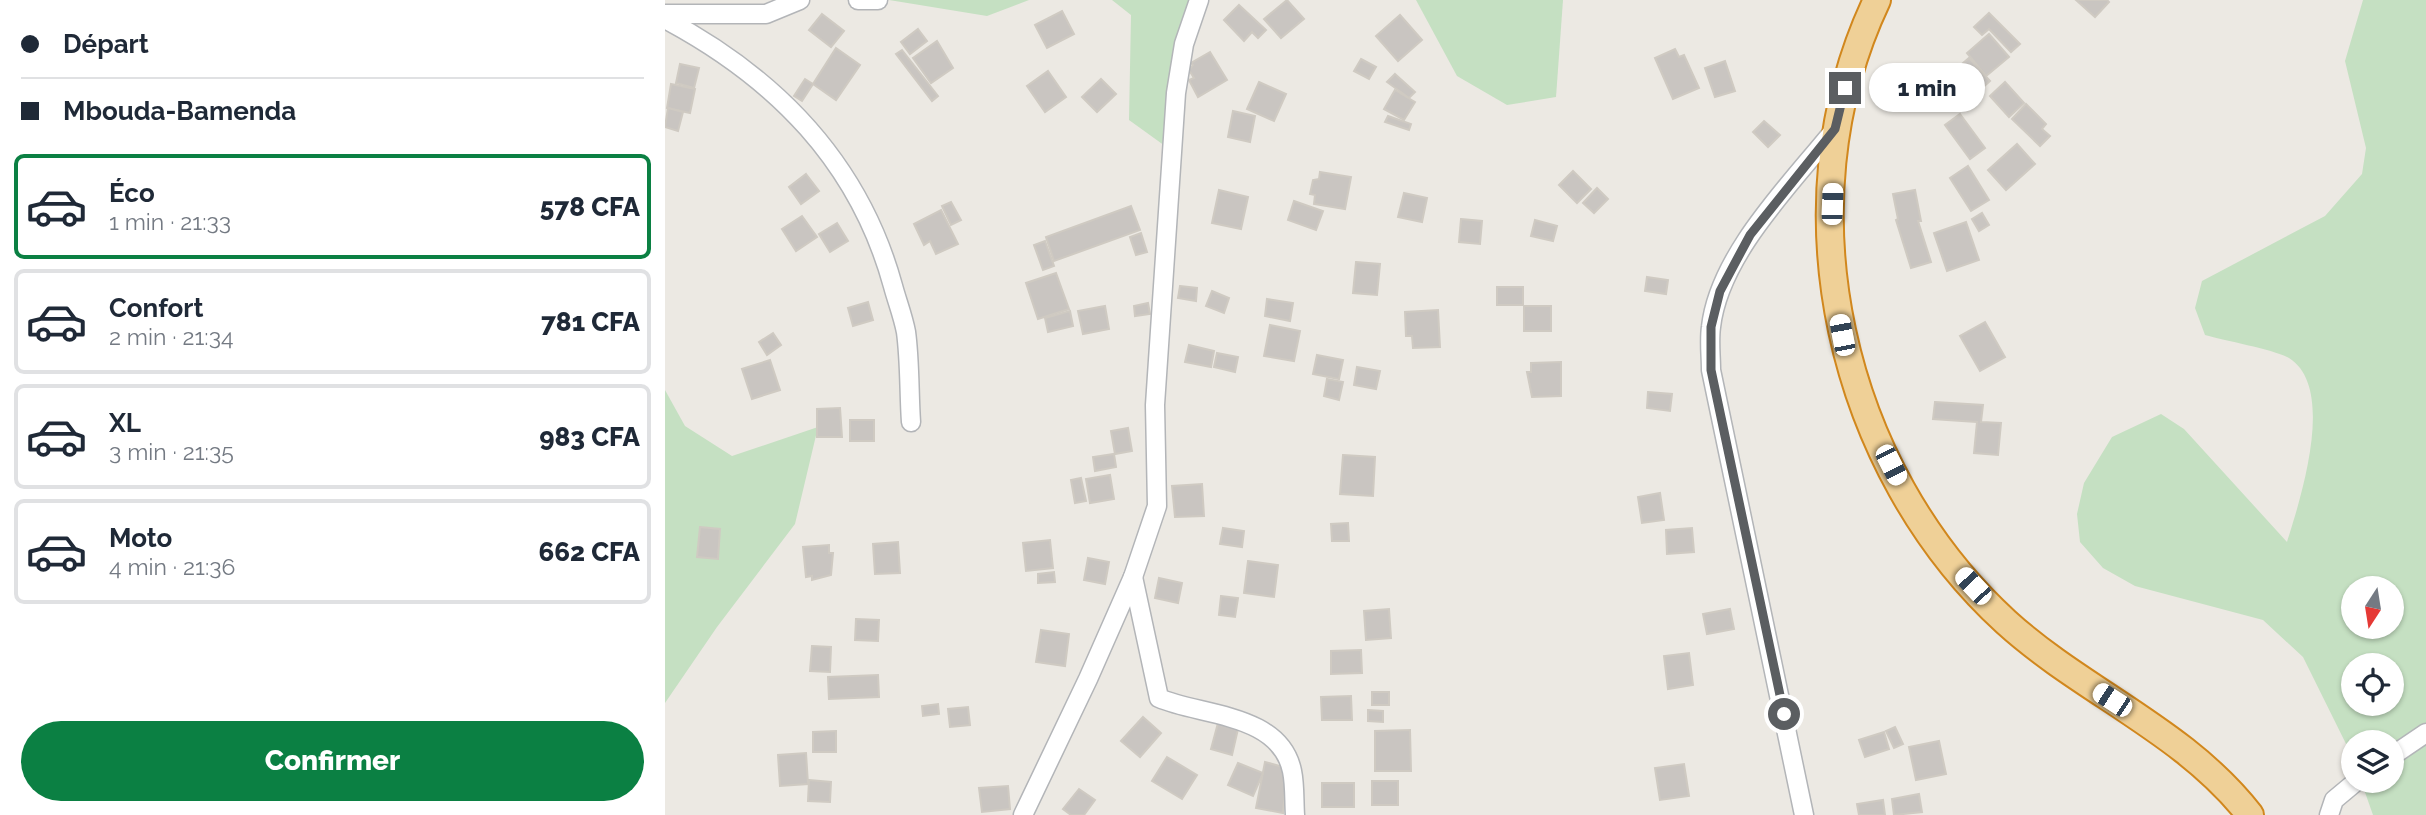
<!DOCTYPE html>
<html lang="fr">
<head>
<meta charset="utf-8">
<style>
	body { margin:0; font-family:Raleway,sans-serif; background:#f2f2f3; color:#1f2937; height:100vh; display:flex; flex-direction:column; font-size:26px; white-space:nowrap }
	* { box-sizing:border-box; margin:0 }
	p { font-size:23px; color:#747a83 }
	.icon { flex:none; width:38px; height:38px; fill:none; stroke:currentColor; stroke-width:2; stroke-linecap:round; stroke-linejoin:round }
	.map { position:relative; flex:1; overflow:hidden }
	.side { display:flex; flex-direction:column; background:#fff; width:665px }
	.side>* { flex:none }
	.banner { display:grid; align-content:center; height:154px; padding:0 21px; background:#fff }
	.needle { width:46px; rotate:192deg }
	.tools { position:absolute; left:1676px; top:576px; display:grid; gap:14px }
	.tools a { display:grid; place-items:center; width:63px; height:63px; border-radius:50%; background:#fff; box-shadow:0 2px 5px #0004; font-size:35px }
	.end { position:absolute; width:32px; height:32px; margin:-16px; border:9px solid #5b5e61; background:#fff; box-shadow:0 0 0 4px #fff }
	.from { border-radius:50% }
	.bubble { position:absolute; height:49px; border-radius:24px; background:#fff; box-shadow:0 2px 5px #0004; font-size:23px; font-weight:800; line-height:49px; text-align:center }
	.car { position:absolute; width:21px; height:42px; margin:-21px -10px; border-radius:9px; box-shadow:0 0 5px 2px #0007; background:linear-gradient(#fff 24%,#345 0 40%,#fff 0 76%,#345 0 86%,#fff 0) }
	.banner b { display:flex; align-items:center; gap:24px; height:66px; font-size:26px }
	.banner b+b { border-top:2px solid #e0e1e3 }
	.banner i { width:18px; height:18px; background:#1f2937 }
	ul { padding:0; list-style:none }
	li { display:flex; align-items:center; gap:21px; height:105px; margin:0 14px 10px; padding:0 7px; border:4px solid #e0e1e3; border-radius:10px }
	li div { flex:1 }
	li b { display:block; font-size:26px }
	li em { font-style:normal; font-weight:800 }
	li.selected { border-color:#0b8043 }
	li>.icon { width:63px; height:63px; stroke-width:1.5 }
	.action { display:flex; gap:14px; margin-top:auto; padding:14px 21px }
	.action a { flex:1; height:80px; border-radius:42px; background:#0b8043; color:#fff; font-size:28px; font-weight:800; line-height:80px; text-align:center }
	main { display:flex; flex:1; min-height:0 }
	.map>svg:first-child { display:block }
</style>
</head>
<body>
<main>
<section class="side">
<div class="banner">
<b><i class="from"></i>Départ</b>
<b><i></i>Mbouda-Bamenda</b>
</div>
<ul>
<li class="selected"><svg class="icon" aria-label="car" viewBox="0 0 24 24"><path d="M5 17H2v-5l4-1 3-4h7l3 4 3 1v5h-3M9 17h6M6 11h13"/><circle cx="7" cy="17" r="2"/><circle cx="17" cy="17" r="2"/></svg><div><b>Éco</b><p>1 min · 21:33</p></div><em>578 CFA</em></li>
<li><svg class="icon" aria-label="car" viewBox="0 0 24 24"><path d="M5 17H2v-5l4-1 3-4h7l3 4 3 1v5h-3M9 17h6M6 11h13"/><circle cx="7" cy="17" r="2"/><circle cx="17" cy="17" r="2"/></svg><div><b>Confort</b><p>2 min · 21:34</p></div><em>781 CFA</em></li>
<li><svg class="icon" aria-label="car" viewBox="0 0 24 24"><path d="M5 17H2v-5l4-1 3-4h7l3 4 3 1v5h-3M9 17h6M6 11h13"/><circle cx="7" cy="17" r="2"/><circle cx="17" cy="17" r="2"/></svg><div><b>XL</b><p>3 min · 21:35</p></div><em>983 CFA</em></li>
<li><svg class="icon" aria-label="car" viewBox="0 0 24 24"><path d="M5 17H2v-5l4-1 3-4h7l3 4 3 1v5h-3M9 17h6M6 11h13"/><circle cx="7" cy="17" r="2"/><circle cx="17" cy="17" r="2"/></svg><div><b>Moto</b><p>4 min · 21:36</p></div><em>662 CFA</em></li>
</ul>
<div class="action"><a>Confirmer</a></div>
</section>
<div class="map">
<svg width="1761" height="815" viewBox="0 0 1761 815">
	<rect width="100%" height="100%" fill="#ece9e3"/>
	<g fill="#c5e0c2" fill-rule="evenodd">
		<polygon points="224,0 364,0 322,16"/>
		<polygon points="447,0 539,0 530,11 507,151 464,120 466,15"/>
		<polygon points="751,0 898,0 891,97 842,105 792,76"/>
		<path d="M1698,0H1761V815H1708L1696,781L1727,780V742H1689V760L1638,657L1598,620L1470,586L1438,568L1415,542L1412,514L1419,483L1447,437L1496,414L1519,429L1622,542C1635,500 1672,388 1624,358C1608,349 1560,341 1540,335L1530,308L1537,281L1660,216L1697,174L1701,148L1680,61ZM1689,588H1727V626H1689ZM1689,665H1727V704H1689Z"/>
		<polygon points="0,390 20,426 67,456 153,427 130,524 52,627 0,703"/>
	</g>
	<g fill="#c9c5c1" stroke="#cfcac2" stroke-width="2">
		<polygon points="622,0 639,19 616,38 599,19"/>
		<polygon points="1411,0 1442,0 1444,2 1430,17"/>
		<polygon points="574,5 601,30 593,38 587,32 579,41 559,20"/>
		<polygon points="397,11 409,34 382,48 370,25"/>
		<polygon points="1324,13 1355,44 1346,52 1324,29 1317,35 1309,27"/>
		<polygon points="157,14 179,31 166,47 144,30"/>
		<polygon points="735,15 757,40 733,61 711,36"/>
		<polygon points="253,29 262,41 245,54 236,42"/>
		<polygon points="1324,34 1344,57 1321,76 1302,53"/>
		<polygon points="272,41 288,68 266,83 248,58"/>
		<polygon points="171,48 195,65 171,100 148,84"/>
		<polygon points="1010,49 1014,57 1019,55 1034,88 1008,99 990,58"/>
		<polygon points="237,50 273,96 267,101 231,54"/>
		<polygon points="545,52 562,80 533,97 524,80 529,78 524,70 528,65 526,63"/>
		<polygon points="1304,58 1325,81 1305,99 1284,75"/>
		<polygon points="696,59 711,67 704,79 689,71"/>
		<polygon points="1060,61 1070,91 1050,97 1040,68"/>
		<polygon points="15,64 34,68 29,88 11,83"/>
		<polygon points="383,71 401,97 380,112 362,86"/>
		<polygon points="730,74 750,92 744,98 722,82"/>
		<polygon points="140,79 148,84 137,101 129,96"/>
		<polygon points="436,79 451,94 432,112 417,97"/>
		<polygon points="594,82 621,94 609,121 582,109"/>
		<polygon points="1340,82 1359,103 1344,117 1325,96"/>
		<polygon points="6,84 30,89 25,113 2,108"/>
		<polygon points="730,90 750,102 739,120 719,109"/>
		<polygon points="1361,104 1381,124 1377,129 1385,136 1375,146 1347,119"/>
		<polygon points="3,108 18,112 13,131 0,127"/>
		<polygon points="568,111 590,116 585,142 563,137"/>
		<polygon points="1295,114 1320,148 1305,159 1280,125"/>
		<polygon points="723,116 746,124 744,130 720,122"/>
		<polygon points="1099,121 1115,135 1103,147 1088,132"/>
		<polygon points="1352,144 1370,164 1341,190 1323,170"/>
		<polygon points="1303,166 1324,200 1306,211 1285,178"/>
		<polygon points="908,171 926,189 912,203 894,185"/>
		<polygon points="655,172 686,177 680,209 649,204 650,195 645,194 648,180 654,179"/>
		<polygon points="141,174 154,191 136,204 124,187"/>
		<polygon points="932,188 943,199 929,213 918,203"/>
		<polygon points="554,190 583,197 576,229 547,223"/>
		<polygon points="1250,190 1256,221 1253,221 1266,262 1246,268 1231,220 1233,219 1228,194"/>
		<polygon points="739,193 762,198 757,222 733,217"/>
		<polygon points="629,201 658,211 651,230 623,220"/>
		<polygon points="286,202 296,220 286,225 277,206"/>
		<polygon points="466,206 475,230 389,261 381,237"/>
		<polygon points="276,210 293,244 271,254 265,241 259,245 249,224"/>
		<polygon points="1317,213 1324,225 1314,231 1307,219"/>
		<polygon points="137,216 152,237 131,251 117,229"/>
		<polygon points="796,219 817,221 815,244 794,242"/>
		<polygon points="870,220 892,226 888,241 866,236"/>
		<polygon points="1301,222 1314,260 1282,271 1269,233"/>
		<polygon points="172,223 183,241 165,252 154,234"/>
		<polygon points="476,233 482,252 471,255 465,237"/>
		<polygon points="380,241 389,266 378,270 369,245"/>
		<polygon points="691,262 715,264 712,295 688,293"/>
		<polygon points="391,273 404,309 373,319 361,283"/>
		<polygon points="982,277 1003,280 1001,294 980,291"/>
		<polygon points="515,286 532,288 531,301 513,298"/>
		<rect x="832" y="287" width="26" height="18"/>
		<polygon points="547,291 564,298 559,313 541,306"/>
		<polygon points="602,299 628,303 625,321 600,316"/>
		<polygon points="203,302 208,320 188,326 183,308"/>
		<polygon points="483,303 485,314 470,316 469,306"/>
		<polygon points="440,306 444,329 418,334 413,311"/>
		<rect x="859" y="306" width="27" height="25"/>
		<polygon points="773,310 775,347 748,348 747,336 741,336 740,312"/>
		<polygon points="405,311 408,326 383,332 380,318"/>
		<polygon points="1320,322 1340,357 1315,371 1295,336"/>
		<polygon points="605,325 635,331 629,361 599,356"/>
		<polygon points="108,333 116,345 102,355 94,342"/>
		<polygon points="524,345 549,351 546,367 520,362"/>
		<polygon points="552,353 573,357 570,372 549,367"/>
		<polygon points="652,355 678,360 674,379 648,374"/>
		<polygon points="105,360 115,390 87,399 77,369"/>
		<polygon points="896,362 896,396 867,397 862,372 866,372 866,363"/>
		<polygon points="692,367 715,371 711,389 689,385"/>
		<polygon points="662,379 678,382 674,400 659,396"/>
		<polygon points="983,392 1007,394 1005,411 982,408"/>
		<polygon points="1270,402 1318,405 1316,422 1336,423 1333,455 1309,453 1312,422 1268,419"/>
		<polygon points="175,408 177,437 152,437 152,409"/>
		<rect x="185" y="420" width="24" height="21"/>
		<polygon points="463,428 467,451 450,454 446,431"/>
		<polygon points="449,454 451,467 430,471 428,457"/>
		<polygon points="678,455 710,457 708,496 675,494"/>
		<polygon points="445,475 449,499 425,503 421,479"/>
		<polygon points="416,478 421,501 410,503 406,480"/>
		<polygon points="537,484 539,516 510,517 507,486"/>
		<polygon points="995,493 999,520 977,523 973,497"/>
		<polygon points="683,523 684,541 667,541 666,524"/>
		<polygon points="35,527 55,529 53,559 32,557"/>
		<polygon points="558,528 579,531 577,547 555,544"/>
		<polygon points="1027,528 1029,552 1002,554 1001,530"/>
		<polygon points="385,540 388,568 361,571 358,543"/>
		<polygon points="233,542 235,573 210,574 208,544"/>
		<polygon points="164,545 164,553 168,553 166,575 147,580 147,576 141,577 138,547"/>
		<polygon points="423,558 444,562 440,584 419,580"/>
		<polygon points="583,561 613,565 609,597 579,593"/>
		<polygon points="389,572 390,582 373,583 373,574"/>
		<polygon points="494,578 517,583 513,603 490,598"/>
		<polygon points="556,596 573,598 570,617 554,615"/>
		<polygon points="724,609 726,638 701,640 699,611"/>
		<polygon points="1065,609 1069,629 1042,634 1038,614"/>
		<polygon points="191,619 214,620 213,641 190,640"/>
		<polygon points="376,630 404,634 400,666 371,662"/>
		<polygon points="147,646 166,647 165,672 145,671"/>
		<polygon points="696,650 697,673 666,674 666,651"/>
		<polygon points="1024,653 1028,685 1003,689 999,656"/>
		<polygon points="213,675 214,697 164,699 163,677"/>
		<rect x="707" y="692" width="17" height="13"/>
		<polygon points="686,696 687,720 657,720 656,697"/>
		<polygon points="273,704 274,714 258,716 257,706"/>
		<polygon points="303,707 305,725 285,727 283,709"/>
		<polygon points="703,710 718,711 718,722 703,721"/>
		<polygon points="478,717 496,733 475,757 456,741"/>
		<polygon points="553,723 573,729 567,755 546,749"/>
		<polygon points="1230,727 1238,744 1229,748 1221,731"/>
		<polygon points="745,730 746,771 710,771 710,731"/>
		<polygon points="171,731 171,752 148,752 148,732"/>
		<polygon points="1219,732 1224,749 1200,757 1194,740"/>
		<polygon points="1274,741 1281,774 1251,780 1244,747"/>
		<polygon points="141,753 143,784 115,786 113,755"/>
		<polygon points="502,757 532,775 517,799 487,781"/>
		<polygon points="600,762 622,768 618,813 591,808"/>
		<polygon points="573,763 598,773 588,796 563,785"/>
		<polygon points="1019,764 1024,796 995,800 990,768"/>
		<polygon points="144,780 166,782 165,802 143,801"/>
		<rect x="707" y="781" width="26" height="24"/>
		<rect x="657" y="783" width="32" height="24"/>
		<polygon points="343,786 345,809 317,812 314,788"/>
		<polygon points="414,789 430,800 419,815 406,815 398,809"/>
		<polygon points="1254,794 1257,812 1229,815 1227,799"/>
		<polygon points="1218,800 1220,815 1194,815 1192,804"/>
	</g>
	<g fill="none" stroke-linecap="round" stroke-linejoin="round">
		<g stroke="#b3b5b8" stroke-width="21">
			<g id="minor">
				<polyline points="193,0 213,0"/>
				<polyline points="0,14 101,14 135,0"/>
				<path d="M0,19C111,78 194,162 228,286C232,301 238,316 241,332C245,361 244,393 246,422"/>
				<path d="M468,577L494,698C535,716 615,713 627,771C630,785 629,801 630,815"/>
				<polyline points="1727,756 1761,733"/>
				<polyline points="358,815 423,679 468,577 492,506 490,405 511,93 519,44 534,0"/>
				<path d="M1139,815L1046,370C1046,356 1044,341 1046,327C1054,255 1126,184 1170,129"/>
				<polyline points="1664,815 1669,800 1693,780"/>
			</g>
		</g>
		<g stroke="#d1871d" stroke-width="30">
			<path id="highway" d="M1212,0C1114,206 1174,469 1341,622C1418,692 1520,731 1585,815"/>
		</g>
		<use href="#minor" stroke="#fff" stroke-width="18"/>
		<use href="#highway" stroke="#efd097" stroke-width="26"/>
	</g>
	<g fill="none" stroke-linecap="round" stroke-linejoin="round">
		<polyline stroke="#5b5e61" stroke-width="9" points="1119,714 1046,370 1046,327 1055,291 1085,235 1170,129 1180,88"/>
	</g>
</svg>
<div class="tools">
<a><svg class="needle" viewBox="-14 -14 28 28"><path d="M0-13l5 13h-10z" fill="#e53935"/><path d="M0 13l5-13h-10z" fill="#747a83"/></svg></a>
<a><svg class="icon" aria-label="locate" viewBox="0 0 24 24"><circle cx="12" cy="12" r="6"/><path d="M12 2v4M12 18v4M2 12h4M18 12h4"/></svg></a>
<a><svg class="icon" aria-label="layers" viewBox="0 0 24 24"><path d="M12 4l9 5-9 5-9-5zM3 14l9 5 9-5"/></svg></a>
</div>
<i class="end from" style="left:1119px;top:714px"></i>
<i class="end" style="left:1180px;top:88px"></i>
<div class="bubble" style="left:1204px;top:63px;width:116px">1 min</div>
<i class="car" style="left:1167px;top:204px;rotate:2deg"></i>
<i class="car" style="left:1177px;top:335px;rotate:349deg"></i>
<i class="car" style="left:1226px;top:465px;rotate:153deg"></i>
<i class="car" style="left:1308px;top:586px;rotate:317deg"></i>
<i class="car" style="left:1447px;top:700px;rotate:303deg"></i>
</div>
</main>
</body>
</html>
